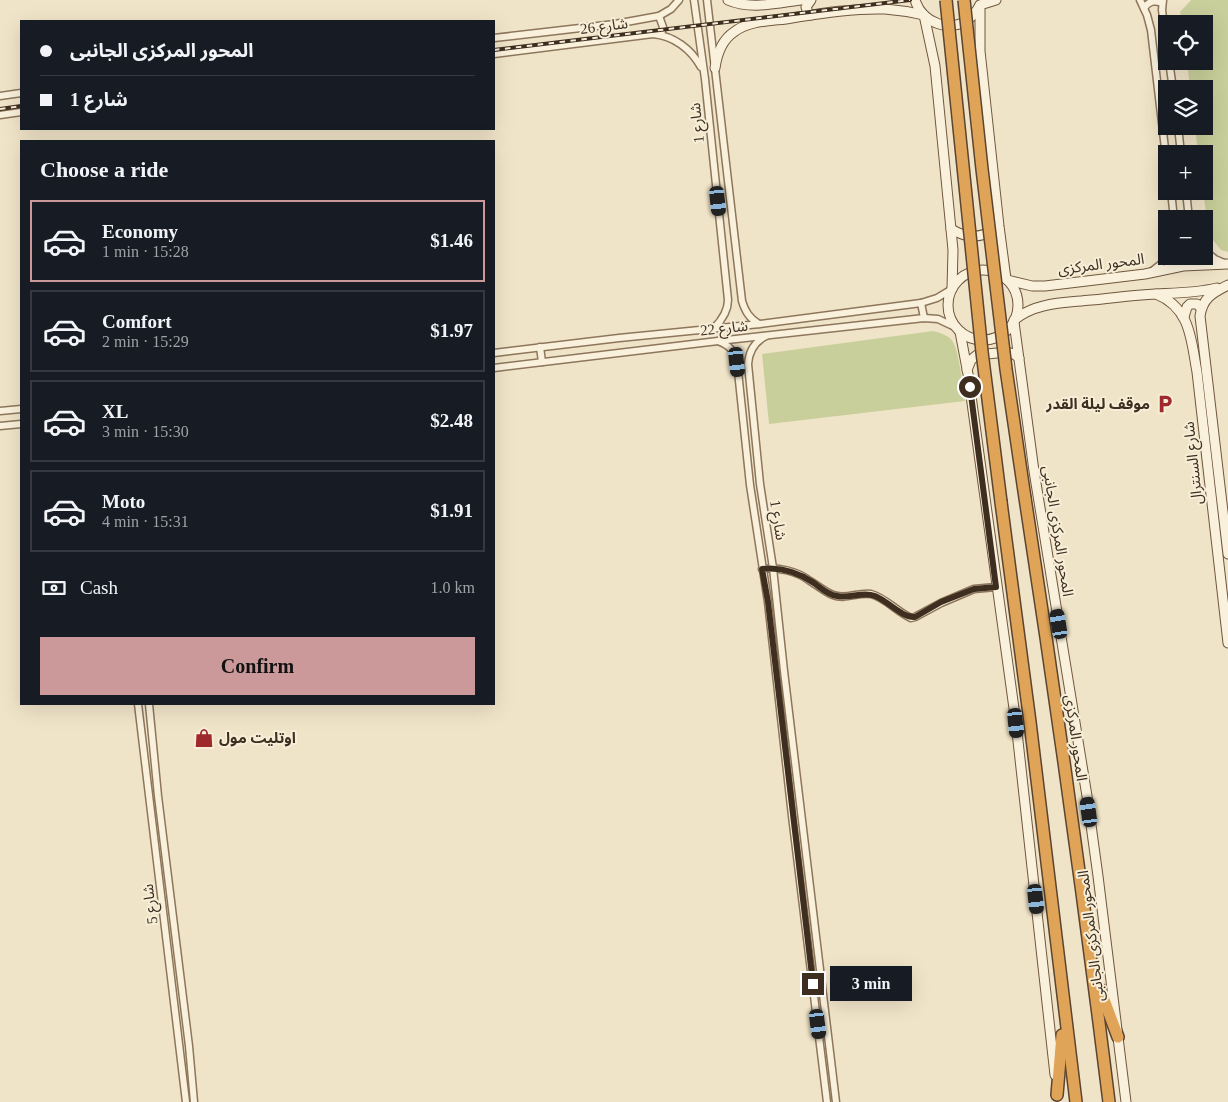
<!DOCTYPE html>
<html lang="en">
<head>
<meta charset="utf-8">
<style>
	body { margin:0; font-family:"Times New Roman","Noto Sans Arabic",serif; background:#20242c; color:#f1f3f6; height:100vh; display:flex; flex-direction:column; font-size:19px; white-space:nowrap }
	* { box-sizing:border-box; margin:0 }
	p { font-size:16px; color:#9ea1a6 }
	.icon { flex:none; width:28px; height:28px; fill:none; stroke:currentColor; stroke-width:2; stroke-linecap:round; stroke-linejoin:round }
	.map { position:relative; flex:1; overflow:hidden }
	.drawer { position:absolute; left:20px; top:140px; width:475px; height:565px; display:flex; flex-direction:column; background:#171b24; border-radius:0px; box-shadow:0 5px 20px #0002 }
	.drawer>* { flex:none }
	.hud { position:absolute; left:20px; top:20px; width:475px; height:110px; border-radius:0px; box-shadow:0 5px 20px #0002; display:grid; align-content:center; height:110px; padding:0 20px; background:#171b24 }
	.controls { position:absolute; left:1158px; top:15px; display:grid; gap:10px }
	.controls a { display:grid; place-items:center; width:55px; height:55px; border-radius:0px; background:#171b24; box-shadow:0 5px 20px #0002; font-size:25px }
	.end { position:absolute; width:22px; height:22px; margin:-11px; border:6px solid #3d2e20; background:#fff; box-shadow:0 0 0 2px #fff }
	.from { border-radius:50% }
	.bubble { position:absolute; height:35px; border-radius:0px; background:#171b24; box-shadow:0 5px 20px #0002; font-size:16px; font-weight:700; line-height:35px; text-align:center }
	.car { position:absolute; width:15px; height:30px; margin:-15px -8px; border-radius:6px; box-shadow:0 0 4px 1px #0007; background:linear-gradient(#222 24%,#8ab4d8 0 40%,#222 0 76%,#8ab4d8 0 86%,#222 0) }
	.hud b { display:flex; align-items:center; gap:18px; height:48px; font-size:19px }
	.hud b+b { border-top:1px solid #363941 }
	.hud i { width:12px; height:12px; background:#f1f3f6 }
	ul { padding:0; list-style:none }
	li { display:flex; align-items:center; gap:15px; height:82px; margin:0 10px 8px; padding:0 10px; border:2px solid #363941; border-radius:0px }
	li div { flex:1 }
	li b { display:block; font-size:19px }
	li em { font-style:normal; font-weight:700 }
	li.current { border-color:#cc999b }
	li>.icon { width:45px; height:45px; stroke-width:1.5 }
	h2 { padding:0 20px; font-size:22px; line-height:60px }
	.pay { display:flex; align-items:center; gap:12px; height:55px; padding:0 20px; font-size:19px }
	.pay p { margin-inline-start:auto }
	.button { display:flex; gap:10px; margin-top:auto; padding:10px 20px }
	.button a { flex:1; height:58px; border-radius:0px; background:#cc999b; color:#111; font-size:20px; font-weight:700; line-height:58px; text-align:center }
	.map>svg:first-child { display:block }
</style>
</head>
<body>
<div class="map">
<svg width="1228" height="1102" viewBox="0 0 1228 1102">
	<rect width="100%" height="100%" fill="#f0e4c8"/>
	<g fill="#c9cf9b">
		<polygon points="1191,0 1228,0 1228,252 1221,250 1209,235 1203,191 1204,154 1198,154 1195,126 1204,126 1204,89 1190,89 1187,61 1204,61 1204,24 1182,24 1180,12"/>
		<path d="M933,331C940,333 949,335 953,342C959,351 963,388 965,401L769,424L762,354Z"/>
	</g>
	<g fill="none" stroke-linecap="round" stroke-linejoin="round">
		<g stroke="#8d765c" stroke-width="9">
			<g id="street">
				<path d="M694,0L705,79L728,300C728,311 722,320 714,328"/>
				<path d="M707,0L742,301C745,311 749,318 759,324"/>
				<polyline points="1140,0 1147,15 1151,30 1166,157"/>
				<polyline points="1163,0 1162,10 1166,42"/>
				<path d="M1144,8C1149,1 1154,0 1162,3"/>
				<polyline points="659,16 663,27 661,35"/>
				<polyline points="494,38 615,24 659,16 671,9 679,0"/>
				<path d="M494,54L653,34C674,36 691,49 701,67"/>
				<polyline points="1169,61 1173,89"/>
				<polyline points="0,96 21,93"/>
				<polyline points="0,115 21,112"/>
				<polyline points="1178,126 1181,154"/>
				<polyline points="1171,191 1174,219"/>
				<polyline points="1186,191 1189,219"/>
				<polyline points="1204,250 1215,259 1224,263"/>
				<polyline points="1152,271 1161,264 1167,256"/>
				<polyline points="921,303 924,318"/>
				<path d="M766,336C754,342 749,351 748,364L760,484L773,568L784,671L836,1102"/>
				<path d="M718,341C729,345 735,351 737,362L750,485L768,602L792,816L827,1102"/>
				<polyline points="540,347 542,362"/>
				<polyline points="494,353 619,338 760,324 921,303 937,298 952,289"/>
				<polyline points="494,368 718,341 924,318 938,319 955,327"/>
				<polyline points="0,411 21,409"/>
				<polyline points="0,426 21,424"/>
				<path d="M762,569C779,567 797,571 810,581C817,585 825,592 833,595C845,600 858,592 871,594C886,598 897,612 911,618L915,617L941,603L974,589L996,587"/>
				<polyline points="138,704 186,1102"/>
				<polyline points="149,704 158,796 189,1046 194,1102"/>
			</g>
		</g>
		<g stroke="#6f573f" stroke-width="11">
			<g id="secondary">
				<path d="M728,0C751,10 777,3 801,0"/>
				<path d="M915,0C922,23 951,34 970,18C975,14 977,10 980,5"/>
				<polyline points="996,0 980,5 980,51 999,226 1006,279"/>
				<polyline points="811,15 808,13 806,7 811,0"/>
				<path d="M715,68C717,54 722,40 734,32C748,21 768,21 786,19C818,14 853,8 885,9C898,10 911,12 924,15L935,66L953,250L952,289"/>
				<path d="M951,229C966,238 979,239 993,230"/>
				<circle cx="983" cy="305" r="35"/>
				<polyline points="1007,280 1032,286 1045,286 1145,274 1183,266 1228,264"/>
				<path d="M1228,285C1213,293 1203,297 1200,316L1228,554"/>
				<path d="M1156,294C1191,308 1191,340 1197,372L1228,643"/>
				<polyline points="1184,317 1187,307 1190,304 1197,304 1201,308"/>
				<path d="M1014,320C1036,302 1064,303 1091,300C1113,298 1134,295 1156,294C1177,293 1196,293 1217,288"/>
				<polyline points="1014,322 1034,471 1087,796 1098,876 1126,1102"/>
				<polyline points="960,332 968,374 1016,723 1055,1075"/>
				<polyline points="967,370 971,360 977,355 1007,352 1014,354 1019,358"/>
			</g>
		</g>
		<g stroke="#5b4430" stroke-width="14">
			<g id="highway">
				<path d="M1025,498C1056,699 1084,900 1109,1102"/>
				<polyline points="1001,502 1030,722 1076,1102"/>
				<polyline points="1100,989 1118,1037"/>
				<polyline points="1057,1095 1062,1035"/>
			</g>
		</g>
		<use href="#street" stroke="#faf1dc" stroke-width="6"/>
		<use href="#secondary" stroke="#faf1dc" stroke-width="9"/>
		<use href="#highway" stroke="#e0a458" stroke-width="11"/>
		<g stroke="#3d2e20" stroke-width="4">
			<g id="rail">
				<polyline points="494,50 910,0"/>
				<polyline points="0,109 21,106"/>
			</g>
		</g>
		<use href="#rail" stroke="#f7eed8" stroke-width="2" stroke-dasharray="5.5" stroke-linecap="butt"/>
		<g stroke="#5b4430" stroke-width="14" stroke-linecap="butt">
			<g id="highway-bridge">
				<polyline points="946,0 982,352 1001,502"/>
				<polyline points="964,0 982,169 1006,369 1025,498"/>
			</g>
		</g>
		<use href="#highway-bridge" stroke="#e0a458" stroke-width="11"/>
	</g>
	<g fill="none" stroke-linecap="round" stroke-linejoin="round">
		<path stroke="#3d2e20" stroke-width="6" d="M813,984L768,602L762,569C780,567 799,573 814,583C821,588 828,595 837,596C850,599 862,591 875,596C888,601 902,618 915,617L941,602L974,589L996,587L970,387"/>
	</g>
	<defs>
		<g id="parking-bare" transform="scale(1.5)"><path d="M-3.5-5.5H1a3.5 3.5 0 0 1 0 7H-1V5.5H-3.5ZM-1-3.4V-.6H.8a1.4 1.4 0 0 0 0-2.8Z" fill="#9e2a2b" stroke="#f7eed8" stroke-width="2.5" paint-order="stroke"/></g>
		<g id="shop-bare" transform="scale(1.5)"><path d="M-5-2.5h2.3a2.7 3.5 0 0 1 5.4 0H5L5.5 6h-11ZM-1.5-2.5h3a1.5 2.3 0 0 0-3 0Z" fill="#9e2a2b" stroke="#f7eed8" stroke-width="2.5" paint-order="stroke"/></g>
	</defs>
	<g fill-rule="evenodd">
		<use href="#parking-bare" x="1165" y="404"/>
		<use href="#shop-bare" x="204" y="738"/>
	</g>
	<g text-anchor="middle" stroke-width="4" stroke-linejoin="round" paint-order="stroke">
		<g font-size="15" fill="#3d2e20" stroke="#f7eed8">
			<text transform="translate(604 26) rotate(-7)" y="5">شارع 26</text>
			<text transform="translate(697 123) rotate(-96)" y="5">شارع 1</text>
			<text transform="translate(1101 264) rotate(-7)" y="5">المحور المركزى</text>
			<text transform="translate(724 328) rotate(-6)" y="5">شارع 22</text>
			<text transform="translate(1193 463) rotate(-96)" y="5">شارع السنترال</text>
			<text transform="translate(778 520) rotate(81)" y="5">شارع 1</text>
			<text transform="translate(1058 531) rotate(81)" y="5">المحور المركزى الجانبى</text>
			<text transform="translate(1076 738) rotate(82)" y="5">المحور المركزى</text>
			<text transform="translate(150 904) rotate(-97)" y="5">شارع 5</text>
			<text transform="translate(1091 936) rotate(-97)" y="5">المحور المركزى الجانبى</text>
		</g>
		<g font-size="15" font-weight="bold" fill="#3d2e20" stroke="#f7eed8" text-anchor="end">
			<text x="1150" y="409">موقف ليلة القدر</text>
			<text x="219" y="743" text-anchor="start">اوتليت مول</text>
		</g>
	</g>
</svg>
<div class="controls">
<a><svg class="icon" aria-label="locate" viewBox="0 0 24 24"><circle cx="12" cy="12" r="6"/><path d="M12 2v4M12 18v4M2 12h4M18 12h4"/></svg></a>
<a><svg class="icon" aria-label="layers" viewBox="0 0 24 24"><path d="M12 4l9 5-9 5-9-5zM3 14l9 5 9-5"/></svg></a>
<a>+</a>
<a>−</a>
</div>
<i class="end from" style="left:970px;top:387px"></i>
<i class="end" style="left:813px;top:984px"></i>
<div class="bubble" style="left:830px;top:966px;width:82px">3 min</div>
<i class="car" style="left:718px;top:201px;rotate:174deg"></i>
<i class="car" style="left:737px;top:362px;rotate:174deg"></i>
<i class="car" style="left:1059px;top:624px;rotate:351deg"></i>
<i class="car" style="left:1016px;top:723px;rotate:174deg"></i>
<i class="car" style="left:1089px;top:812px;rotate:352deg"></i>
<i class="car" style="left:1036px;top:899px;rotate:174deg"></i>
<i class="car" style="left:818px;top:1024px;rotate:173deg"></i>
<div class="hud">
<b><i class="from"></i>المحور المركزى الجانبى</b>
<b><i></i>شارع 1</b>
</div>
<section class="drawer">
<h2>Choose a ride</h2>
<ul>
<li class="current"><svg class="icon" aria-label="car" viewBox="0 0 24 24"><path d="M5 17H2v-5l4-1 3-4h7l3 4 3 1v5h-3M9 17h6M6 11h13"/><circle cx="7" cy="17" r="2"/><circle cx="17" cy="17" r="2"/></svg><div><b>Economy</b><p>1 min · 15:28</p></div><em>$1.46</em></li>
<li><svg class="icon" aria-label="car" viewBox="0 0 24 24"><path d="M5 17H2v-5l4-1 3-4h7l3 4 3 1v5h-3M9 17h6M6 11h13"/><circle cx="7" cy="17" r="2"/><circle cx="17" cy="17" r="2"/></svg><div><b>Comfort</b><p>2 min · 15:29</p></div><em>$1.97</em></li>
<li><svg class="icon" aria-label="car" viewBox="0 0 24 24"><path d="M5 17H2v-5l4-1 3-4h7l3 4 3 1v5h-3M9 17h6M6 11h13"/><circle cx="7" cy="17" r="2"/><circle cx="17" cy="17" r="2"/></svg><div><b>XL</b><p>3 min · 15:30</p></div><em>$2.48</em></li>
<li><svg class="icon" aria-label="car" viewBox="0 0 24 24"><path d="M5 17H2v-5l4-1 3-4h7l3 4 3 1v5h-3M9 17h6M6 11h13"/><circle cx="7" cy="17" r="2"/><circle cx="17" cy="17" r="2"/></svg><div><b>Moto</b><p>4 min · 15:31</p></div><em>$1.91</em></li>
</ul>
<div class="pay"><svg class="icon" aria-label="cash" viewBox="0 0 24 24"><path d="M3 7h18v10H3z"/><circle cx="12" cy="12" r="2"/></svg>Cash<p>1.0 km</p></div>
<div class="button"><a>Confirm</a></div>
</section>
</div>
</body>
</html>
